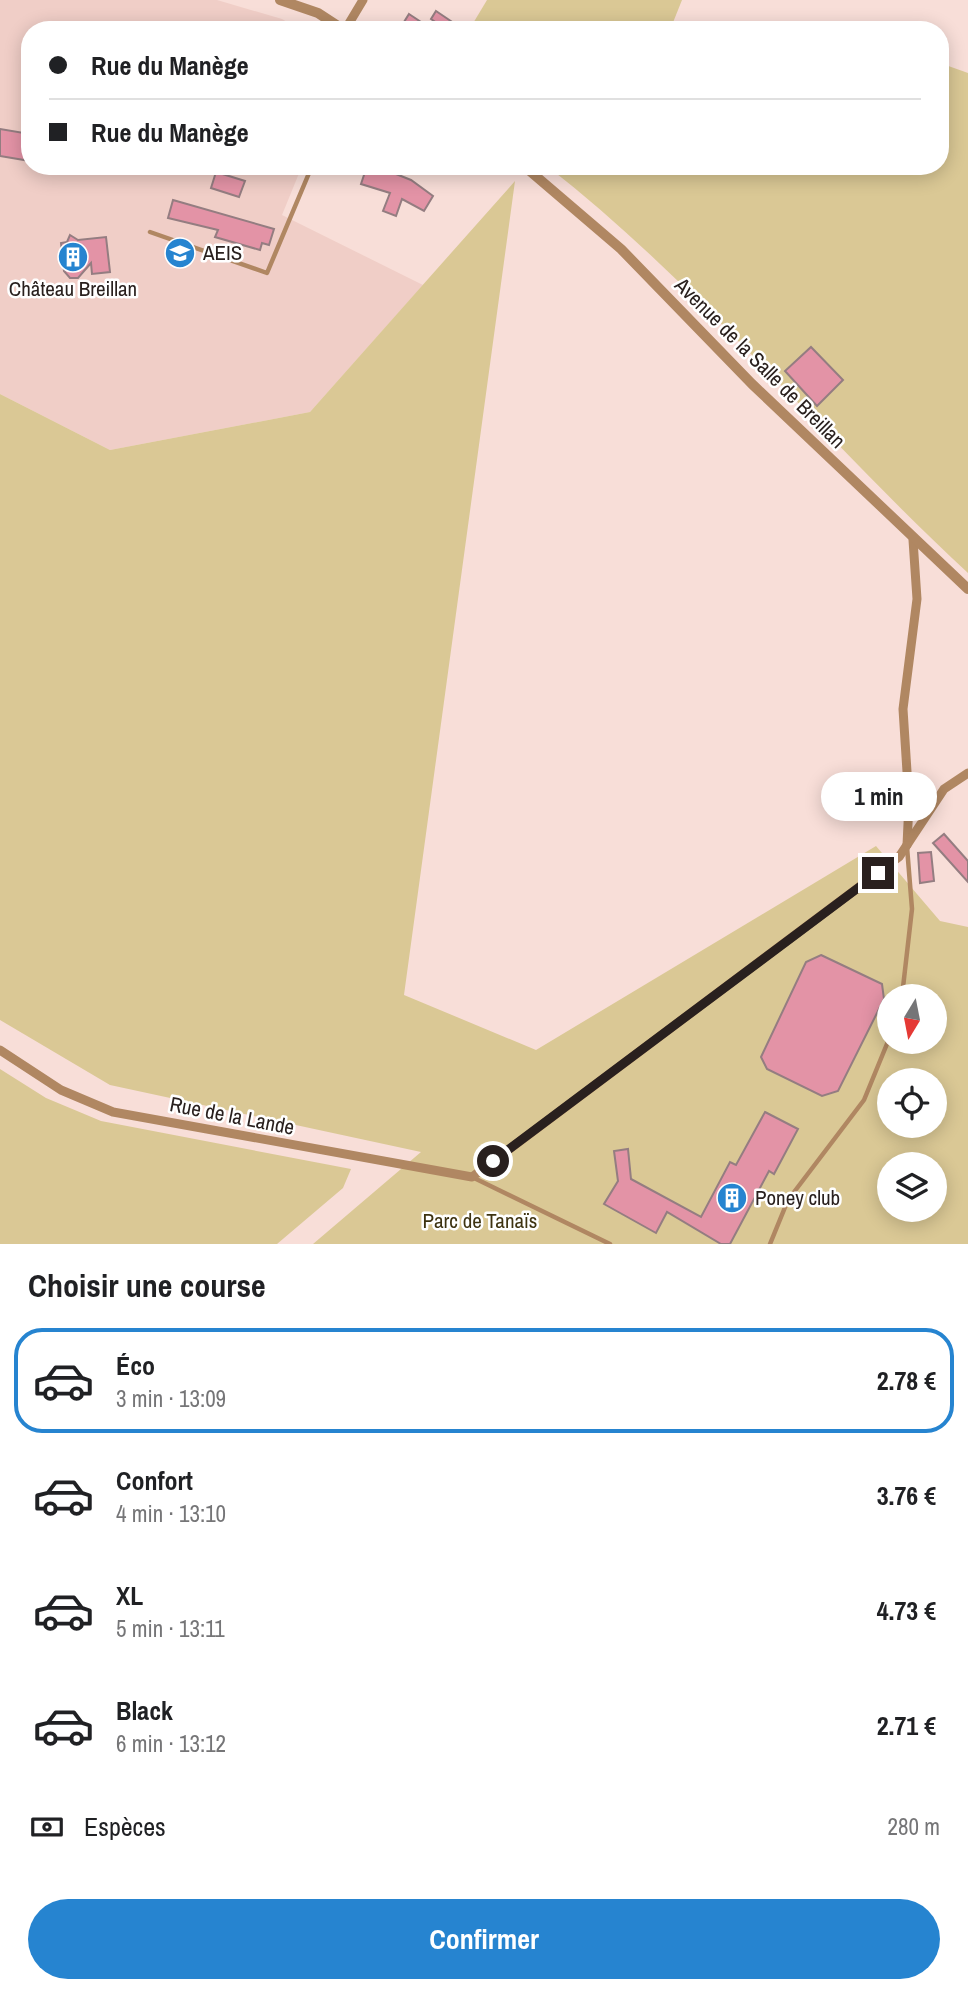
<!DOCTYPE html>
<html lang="fr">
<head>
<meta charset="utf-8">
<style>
	body { margin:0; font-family:"Archivo Narrow",sans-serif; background:#f2f2f2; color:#202124; height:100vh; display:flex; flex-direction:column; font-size:26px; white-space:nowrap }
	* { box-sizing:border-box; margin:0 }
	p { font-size:23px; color:#757577 }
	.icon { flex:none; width:38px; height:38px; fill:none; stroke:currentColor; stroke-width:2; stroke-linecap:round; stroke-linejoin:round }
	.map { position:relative; height:1244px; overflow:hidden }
	.drawer { display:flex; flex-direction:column; background:#fff; flex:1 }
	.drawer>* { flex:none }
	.guide { position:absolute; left:21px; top:21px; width:928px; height:154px; border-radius:28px; box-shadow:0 4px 18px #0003; display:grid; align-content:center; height:154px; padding:0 28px; background:#fff }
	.needle { width:46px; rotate:190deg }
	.fabs { position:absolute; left:877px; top:984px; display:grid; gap:14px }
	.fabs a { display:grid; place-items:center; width:70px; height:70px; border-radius:50%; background:#fff; box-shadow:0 4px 18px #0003; font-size:35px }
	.end { position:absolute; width:32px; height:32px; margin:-16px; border:9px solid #29201e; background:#fff; box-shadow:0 0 0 4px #fff }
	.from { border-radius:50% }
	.bubble { position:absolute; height:49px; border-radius:24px; background:#fff; box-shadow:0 4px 18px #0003; font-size:23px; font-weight:800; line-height:49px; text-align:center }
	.guide b { display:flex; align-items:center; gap:24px; height:66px; font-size:26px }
	.guide b+b { border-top:2px solid #e0e0e0 }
	.guide i { width:18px; height:18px; background:#202124 }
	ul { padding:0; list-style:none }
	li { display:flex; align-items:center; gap:21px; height:105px; margin:0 14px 10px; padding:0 14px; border:4px solid transparent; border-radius:28px }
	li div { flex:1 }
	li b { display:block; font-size:26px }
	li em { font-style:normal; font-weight:800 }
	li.active { border-color:#2684d0 }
	li>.icon { width:63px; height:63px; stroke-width:1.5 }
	h2 { padding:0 28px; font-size:32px; line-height:84px }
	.pay { display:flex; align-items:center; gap:18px; height:77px; padding:0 28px; font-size:26px }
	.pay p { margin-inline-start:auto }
	.cta { display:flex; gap:14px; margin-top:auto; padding:14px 28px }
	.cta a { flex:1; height:80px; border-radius:42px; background:#2684d0; color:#fff; font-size:28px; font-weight:800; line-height:80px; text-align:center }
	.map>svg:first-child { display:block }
</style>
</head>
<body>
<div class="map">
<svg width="968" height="1244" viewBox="0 0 968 1244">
	<rect width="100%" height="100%" fill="#f8ded8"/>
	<polygon fill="#f0cec7" points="0,0 217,0 282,19 301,30 30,30 30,166 302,166 282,215 423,285 310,412 110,450 0,394"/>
	<g fill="#dac895" fill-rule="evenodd">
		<polygon points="487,0 682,0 670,30 469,30"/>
		<path d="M940,63L968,73V573C825,441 701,286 547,166H940Z"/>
		<path d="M515,181L404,995L536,1050L876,846L940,921L968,927V1244H313L421,1152L110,1085L0,1020V394L110,450L310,412ZM889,996H934V1041H889ZM889,1080H934V1125H889ZM889,1164H934V1209H889Z"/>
		<polygon points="0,1069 46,1098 101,1121 351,1169 343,1188 277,1244 0,1244"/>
	</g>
	<g fill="#e393a6" stroke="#947d81" stroke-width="2">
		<polygon points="436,11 464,30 447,30 431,19"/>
		<polygon points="409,14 433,30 399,30"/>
		<polygon points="0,129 30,134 30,161 0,156"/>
		<polygon points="367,166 376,166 411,180 433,196 424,211 402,199 396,216 383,211 390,193 361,184"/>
		<polygon points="216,172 245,181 239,197 211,188"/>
		<polygon points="173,200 274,229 269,245 262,243 260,250 215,237 218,230 168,218"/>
		<polygon points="70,235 78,240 106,237 110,272 92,274 91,263 78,278 70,278 64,271 61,243 67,242"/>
		<polygon points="811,347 843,380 817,406 785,371"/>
		<polygon points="944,834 968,861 968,882 933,843"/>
		<polygon points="931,852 934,881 920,883 918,853"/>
		<polygon points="821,955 882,984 884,999 838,1091 822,1096 767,1069 761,1057 806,962"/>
		<polygon points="765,1112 798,1129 774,1174 769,1171 730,1244 721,1244 667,1212 656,1233 604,1204 618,1181 614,1151 628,1149 631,1179 701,1217 730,1162 736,1165"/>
	</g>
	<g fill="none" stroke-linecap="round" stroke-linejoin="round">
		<g stroke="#b08762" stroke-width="4.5">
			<polyline points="150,232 267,273 312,166"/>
			<polyline points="902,996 912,909 907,847"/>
			<polyline points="472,1177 610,1244"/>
			<polyline points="770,1244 788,1200 864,1100 889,1039"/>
		</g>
		<g stroke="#b08762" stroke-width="9">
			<polyline points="345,30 363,0"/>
			<polyline points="907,845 909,803 903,709 917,599 913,540"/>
			<polyline points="0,1050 61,1090 113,1112 472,1177 899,857 944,789 968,773"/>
		</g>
		<g stroke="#b08762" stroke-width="10">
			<polyline points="280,0 318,13 344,30"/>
			<polyline points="524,166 621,249 752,384 968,589"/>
		</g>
	</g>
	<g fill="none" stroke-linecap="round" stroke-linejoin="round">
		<polyline stroke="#29201e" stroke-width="9" points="493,1161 878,873"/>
	</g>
	<defs>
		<g id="school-disc" transform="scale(1.575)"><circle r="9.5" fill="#2684d0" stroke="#fff"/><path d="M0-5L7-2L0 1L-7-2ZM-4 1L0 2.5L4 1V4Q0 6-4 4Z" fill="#fff"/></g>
		<g id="building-disc" transform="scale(1.575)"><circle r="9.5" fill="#2684d0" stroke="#fff"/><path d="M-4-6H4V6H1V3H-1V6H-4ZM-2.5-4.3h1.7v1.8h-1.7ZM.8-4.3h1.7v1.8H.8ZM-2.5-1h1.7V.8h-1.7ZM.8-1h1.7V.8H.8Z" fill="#fff"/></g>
	</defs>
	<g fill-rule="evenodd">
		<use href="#school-disc" x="180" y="253"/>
		<use href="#building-disc" x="73" y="257"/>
		<use href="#building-disc" x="732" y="1198"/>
	</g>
	<g text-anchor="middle" stroke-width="5" stroke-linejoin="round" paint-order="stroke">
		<g font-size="21" fill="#29201e" stroke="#fff" text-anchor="start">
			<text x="203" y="260">AEIS</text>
			<text x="73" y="296" text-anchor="middle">Château Breillan</text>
			<text x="755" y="1205">Poney club</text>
		</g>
		<g font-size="21" fill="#29201e" stroke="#fff">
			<text transform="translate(760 363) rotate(45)" y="7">Avenue de la Salle de Breillan</text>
			<text transform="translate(232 1116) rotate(11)" y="7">Rue de la Lande</text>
		</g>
		<g font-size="21" fill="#3e3311" stroke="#fff">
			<text x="480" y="1228">Parc de Tanaïs</text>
		</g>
	</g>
</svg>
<div class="fabs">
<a><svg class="needle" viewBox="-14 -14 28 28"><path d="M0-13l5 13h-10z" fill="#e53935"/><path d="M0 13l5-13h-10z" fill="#757577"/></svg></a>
<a><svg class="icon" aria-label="locate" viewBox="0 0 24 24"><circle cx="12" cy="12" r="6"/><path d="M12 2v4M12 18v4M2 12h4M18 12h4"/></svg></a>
<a><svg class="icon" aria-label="layers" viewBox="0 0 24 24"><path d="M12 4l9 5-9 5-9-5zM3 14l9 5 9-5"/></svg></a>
</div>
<i class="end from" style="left:493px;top:1161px"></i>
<i class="end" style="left:878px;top:873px"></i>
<div class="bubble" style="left:821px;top:772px;width:116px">1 min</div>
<div class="guide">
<b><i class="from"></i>Rue du Manège</b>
<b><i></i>Rue du Manège</b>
</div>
</div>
<section class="drawer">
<h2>Choisir une course</h2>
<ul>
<li class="active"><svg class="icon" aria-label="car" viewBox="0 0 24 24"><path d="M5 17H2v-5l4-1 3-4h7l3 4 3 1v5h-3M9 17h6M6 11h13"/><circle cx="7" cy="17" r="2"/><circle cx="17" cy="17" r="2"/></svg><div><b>Éco</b><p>3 min · 13:09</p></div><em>2.78 €</em></li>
<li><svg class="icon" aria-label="car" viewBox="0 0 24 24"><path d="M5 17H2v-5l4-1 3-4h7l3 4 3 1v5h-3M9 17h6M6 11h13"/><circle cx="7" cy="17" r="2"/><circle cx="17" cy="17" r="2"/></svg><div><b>Confort</b><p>4 min · 13:10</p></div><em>3.76 €</em></li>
<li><svg class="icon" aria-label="car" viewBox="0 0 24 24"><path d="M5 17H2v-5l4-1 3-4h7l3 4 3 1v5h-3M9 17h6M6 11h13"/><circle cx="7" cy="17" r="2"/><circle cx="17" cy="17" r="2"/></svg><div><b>XL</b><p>5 min · 13:11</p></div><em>4.73 €</em></li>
<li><svg class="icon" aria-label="car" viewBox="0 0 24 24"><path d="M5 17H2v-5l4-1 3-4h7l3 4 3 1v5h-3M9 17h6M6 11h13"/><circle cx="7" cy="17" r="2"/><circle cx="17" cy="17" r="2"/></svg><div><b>Black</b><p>6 min · 13:12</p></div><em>2.71 €</em></li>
</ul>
<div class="pay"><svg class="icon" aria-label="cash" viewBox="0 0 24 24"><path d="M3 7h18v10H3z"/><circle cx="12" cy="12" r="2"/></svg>Espèces<p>280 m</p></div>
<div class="cta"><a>Confirmer</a></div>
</section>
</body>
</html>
